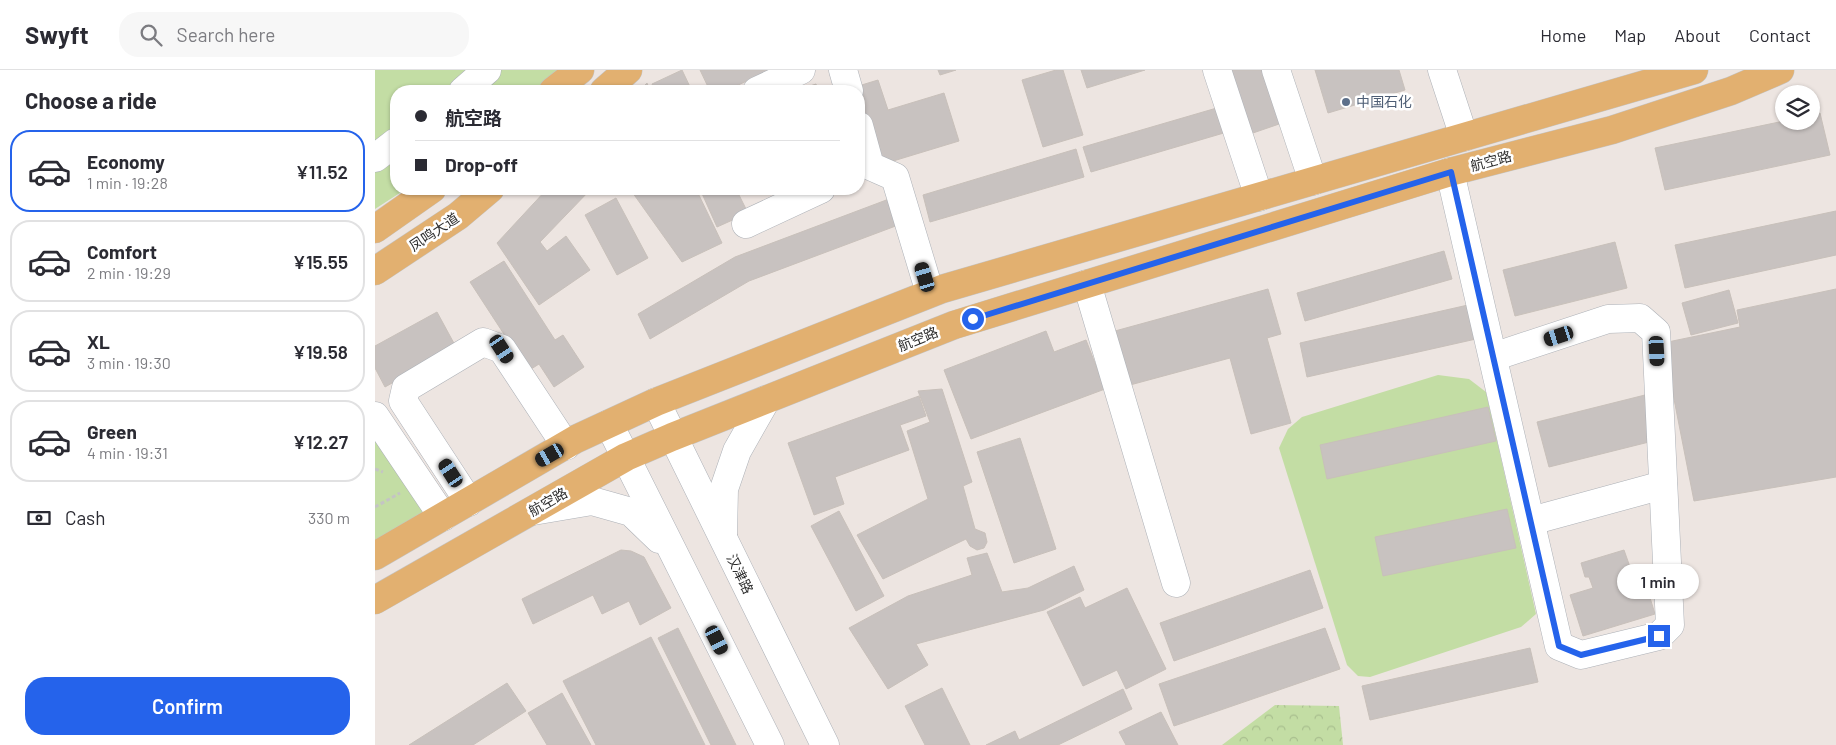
<!DOCTYPE html>
<html lang="en">
<head>
<meta charset="utf-8">
<style>
	body { margin:0; font-family:Barlow,"Noto Sans SC",sans-serif; background:#f7f7f7; color:#2b2b33; height:100vh; display:flex; flex-direction:column; font-size:19px; white-space:nowrap }
	* { box-sizing:border-box; margin:0 }
	p { font-size:16px; color:#7c7c81 }
	.icon { flex:none; width:28px; height:28px; fill:none; stroke:currentColor; stroke-width:2; stroke-linecap:round; stroke-linejoin:round }
	.map { position:relative; flex:1; overflow:hidden }
	.panel { display:flex; flex-direction:column; background:#fff; width:375px }
	.panel>* { flex:none }
	.banner { position:absolute; left:15px; top:15px; width:475px; height:110px; border-radius:20px; box-shadow:0 1px 4px #0004; display:grid; align-content:center; height:110px; padding:0 25px; background:#fff }
	.fabs { position:absolute; left:1400px; top:15px; display:grid; gap:10px }
	.fabs a { display:grid; place-items:center; width:45px; height:45px; border-radius:50%; background:#fff; box-shadow:0 1px 4px #0004; font-size:25px }
	.end { position:absolute; width:22px; height:22px; margin:-11px; border:6px solid #2563eb; background:#fff; box-shadow:0 0 0 2px #fff }
	.from { border-radius:50% }
	.bubble { position:absolute; height:35px; border-radius:18px; background:#fff; box-shadow:0 1px 4px #0004; font-size:16px; font-weight:600; line-height:35px; text-align:center }
	.car { position:absolute; width:15px; height:30px; margin:-15px -8px; border-radius:6px; box-shadow:0 0 4px 1px #0007; background:linear-gradient(#222 24%,#8ab4d8 0 40%,#222 0 76%,#8ab4d8 0 86%,#222 0) }
	.banner b { display:flex; align-items:center; gap:18px; height:48px; font-size:19px }
	.banner b+b { border-top:1px solid #e1e1e2 }
	.banner i { width:12px; height:12px; background:#2b2b33 }
	ul { padding:0; list-style:none }
	li { display:flex; align-items:center; gap:15px; height:82px; margin:0 10px 8px; padding:0 15px; border:2px solid #e1e1e2; border-radius:20px }
	li div { flex:1 }
	li b { display:block; font-size:19px }
	li em { font-style:normal; font-weight:600 }
	li.on { border-color:#2563eb }
	li>.icon { width:45px; height:45px; stroke-width:1.5 }
	h2 { padding:0 25px; font-size:22px; line-height:60px }
	.pay { display:flex; align-items:center; gap:12px; height:55px; padding:0 25px; font-size:19px }
	.pay p { margin-inline-start:auto }
	.action { display:flex; gap:10px; margin-top:auto; padding:10px 25px }
	.action a { flex:1; height:58px; border-radius:20px; background:#2563eb; color:#fff; font-size:20px; font-weight:600; line-height:58px; text-align:center }
	header { display:flex; align-items:center; gap:30px; box-sizing:border-box; height:70px; padding:0 25px; background:#fff; border-bottom:1px solid #e1e1e2 }
	header strong { font-size:24px }
	nav { display:flex; gap:28px; margin-inline-start:auto; font-size:18px }
	.search { width:350px; height:45px; background:#f7f7f7; display:flex; align-items:center; gap:12px; box-sizing:border-box; padding:0 18px; border-radius:20px; color:#7c7c81; font-size:19px }
	main { display:flex; flex:1; min-height:0 }
	.map>svg:first-child { display:block }
</style>
</head>
<body>
<header>
<strong>Swyft</strong>
<div class="search"><svg class="icon" aria-label="search" viewBox="0 0 24 24"><circle cx="10" cy="10" r="6"/><path d="M15 15l6 6"/></svg>Search here</div>
<nav><a>Home</a><a>Map</a><a>About</a><a>Contact</a></nav>
</header>
<main>
<section class="panel">
<h2>Choose a ride</h2>
<ul>
<li class="on"><svg class="icon" aria-label="car" viewBox="0 0 24 24"><path d="M5 17H2v-5l4-1 3-4h7l3 4 3 1v5h-3M9 17h6M6 11h13"/><circle cx="7" cy="17" r="2"/><circle cx="17" cy="17" r="2"/></svg><div><b>Economy</b><p>1 min · 19:28</p></div><em>¥11.52</em></li>
<li><svg class="icon" aria-label="car" viewBox="0 0 24 24"><path d="M5 17H2v-5l4-1 3-4h7l3 4 3 1v5h-3M9 17h6M6 11h13"/><circle cx="7" cy="17" r="2"/><circle cx="17" cy="17" r="2"/></svg><div><b>Comfort</b><p>2 min · 19:29</p></div><em>¥15.55</em></li>
<li><svg class="icon" aria-label="car" viewBox="0 0 24 24"><path d="M5 17H2v-5l4-1 3-4h7l3 4 3 1v5h-3M9 17h6M6 11h13"/><circle cx="7" cy="17" r="2"/><circle cx="17" cy="17" r="2"/></svg><div><b>XL</b><p>3 min · 19:30</p></div><em>¥19.58</em></li>
<li><svg class="icon" aria-label="car" viewBox="0 0 24 24"><path d="M5 17H2v-5l4-1 3-4h7l3 4 3 1v5h-3M9 17h6M6 11h13"/><circle cx="7" cy="17" r="2"/><circle cx="17" cy="17" r="2"/></svg><div><b>Green</b><p>4 min · 19:31</p></div><em>¥12.27</em></li>
</ul>
<div class="pay"><svg class="icon" aria-label="cash" viewBox="0 0 24 24"><path d="M3 7h18v10H3z"/><circle cx="12" cy="12" r="2"/></svg>Cash<p>330 m</p></div>
<div class="action"><a>Confirm</a></div>
</section>
<div class="map">
<svg width="1461" height="675" viewBox="0 0 1461 675">
	<defs>
		<pattern id="forest-crowns" width="20" height="18" patternUnits="userSpaceOnUse" patternTransform="scale(1.25)"><rect width="20" height="18" fill="#c3dda4"/><path d="M2 6a3 3 0 1 1 6 0M12 15a3 3 0 1 1 6 0" fill="none" stroke="#a8be8e"/></pattern>
	</defs>
	<rect width="100%" height="100%" fill="#ede5e1"/>
	<g fill="#c3dda4">
		<polygon points="0,0 202,0 172,21 21,21 21,119 31,119 0,139"/>
		<polygon points="1063,305 1094,309 1111,322 1161,544 1146,557 995,607 983,606 972,595 904,378 913,359 927,347"/>
		<polygon points="0,346 68,447 0,487"/>
	</g>
	<polygon fill="url(#forest-crowns)" points="900,635 964,636 968,675 847,675"/>
	<g fill="#c8c2c0" stroke="#c8c0ba">
		<polygon points="307,0 317,21 280,21 277,14"/>
		<polygon points="325,0 396,0 350,21 335,21"/>
		<polygon points="563,0 581,0 565,5"/>
		<polygon points="681,0 688,0 708,65 668,77 647,10"/>
		<polygon points="706,0 770,0 712,18"/>
		<polygon points="853,0 898,0 907,53 875,64"/>
		<polygon points="940,0 1024,0 1030,20 953,43"/>
		<polygon points="503,10 513,40 569,23 584,71 505,95 480,17"/>
		<polygon points="272,13 275,21 264,21"/>
		<polygon points="441,14 443,21 420,21"/>
		<polygon points="852,35 859,60 716,102 708,77"/>
		<polygon points="1445,43 1455,85 1290,120 1280,78 1409,51 1436,51 1436,45"/>
		<polygon points="701,79 709,107 555,152 548,125"/>
		<polygon points="172,119 216,119 165,172 172,181 191,166 215,200 164,235 122,173"/>
		<polygon points="255,119 321,119 347,173 307,192"/>
		<polygon points="325,119 361,119 373,143 342,157"/>
		<polygon points="241,128 273,188 242,205 210,145"/>
		<polygon points="514,129 526,154 374,211 275,269 263,244 360,187"/>
		<polygon points="1461,141 1461,185 1310,218 1300,175"/>
		<polygon points="1240,172 1252,218 1140,246 1128,200"/>
		<polygon points="1069,181 1077,209 930,251 922,223"/>
		<polygon points="129,191 180,270 188,265 209,297 179,317 164,294 153,301 95,212"/>
		<polygon points="893,219 906,264 892,268 916,353 876,364 855,288 755,315 740,261"/>
		<polygon points="1461,219 1461,407 1319,431 1288,273 1365,257 1362,240"/>
		<polygon points="1354,220 1363,253 1316,265 1307,233"/>
		<polygon points="1093,235 1101,269 932,307 925,273"/>
		<polygon points="62,242 81,277 10,317 0,298 0,276"/>
		<polygon points="671,261 679,282 711,270 730,319 596,369 569,300"/>
		<polygon points="567,319 597,412 588,416 600,459 610,463 612,472 609,478 602,480 595,476 591,469 508,509 482,465 553,429 532,361 555,352 543,321"/>
		<polygon points="1274,324 1286,369 1174,397 1162,352"/>
		<polygon points="544,326 551,346 525,355 534,380 460,407 469,434 439,445 413,373"/>
		<polygon points="1113,337 1121,371 952,409 945,375"/>
		<polygon points="645,368 681,479 639,493 602,382"/>
		<polygon points="1132,439 1141,478 1008,506 1000,467"/>
		<polygon points="464,441 509,526 481,541 436,456"/>
		<polygon points="246,480 256,481 269,487 296,538 265,555 254,531 227,544 218,525 158,554 147,529"/>
		<polygon points="1249,480 1255,497 1249,499 1252,510 1268,505 1280,544 1208,566 1195,525 1218,518 1214,507 1210,507 1206,493"/>
		<polygon points="612,483 627,522 653,518 699,496 709,520 669,540 541,574 553,595 513,619 474,558 533,526 597,505 592,488"/>
		<polygon points="935,500 948,538 799,591 785,553"/>
		<polygon points="752,518 791,599 751,619 742,600 708,616 672,542 705,527 710,538"/>
		<polygon points="303,558 361,675 336,675 283,568"/>
		<polygon points="950,558 965,599 799,656 784,614"/>
		<polygon points="276,567 330,675 221,675 188,611"/>
		<polygon points="1155,578 1163,612 995,650 987,616"/>
		<polygon points="132,613 151,641 98,675 34,675"/>
		<polygon points="567,618 595,675 550,675 530,636"/>
		<polygon points="748,619 757,639 683,675 611,675 640,661 644,670"/>
		<polygon points="187,623 216,675 172,675 153,643"/>
		<polygon points="786,642 803,675 751,675 744,662"/>
	</g>
	<g fill="none" stroke-linecap="round" stroke-linejoin="round">
		<g stroke="#adb1b7" stroke-width="29">
			<g id="minor">
				<polyline points="468,0 474,21"/>
				<polyline points="842,0 884,127"/>
				<polyline points="901,0 938,111"/>
				<polyline points="1067,0 1089,67"/>
				<polyline points="88,21 112,0"/>
				<polyline points="382,21 426,0"/>
				<polyline points="484,56 495,96 520,107 555,223"/>
				<polyline points="0,88 21,72"/>
				<polyline points="1075,102 1184,576 1206,585 1284,566 1295,555 1281,262 1265,248 1233,249 1118,287"/>
				<polyline points="371,154 446,119"/>
				<polyline points="712,214 801,513"/>
				<polyline points="281,332 450,675"/>
				<polyline points="0,346 68,447"/>
				<polyline points="234,354 395,675"/>
				<polyline points="94,432 28,331 31,318 108,272 127,279 191,376"/>
				<polyline points="158,441 217,431 256,442 284,469"/>
				<polyline points="1156,451 1288,415"/>
				<polyline points="348,465 349,419 362,381 391,330"/>
			</g>
		</g>
		<g stroke="#c4c4c4" stroke-width="29">
			<g id="major">
				<polyline points="178,21 205,0"/>
				<polyline points="229,21 253,0"/>
				<polyline points="0,159 57,119"/>
				<polyline points="0,201 83,146 115,119"/>
				<polyline points="0,486 201,369 281,332 567,219 1319,0"/>
				<polyline points="0,530 251,387 297,367 579,255 1075,102 1237,60 1356,21 1405,0"/>
			</g>
		</g>
		<g stroke="#c4c4c4" stroke-width="3" stroke-dasharray="4 2.5" stroke-linecap="butt">
			<polyline points="0,399 8,402"/>
			<polyline points="0,437 25,423"/>
		</g>
		<use href="#minor" stroke="#fff" stroke-width="28"/>
		<use href="#major" stroke="#e2b070" stroke-width="28"/>
	</g>
	<g fill="none" stroke-linecap="round" stroke-linejoin="round">
		<polyline stroke="#2563eb" stroke-width="6" points="598,249 1076,102 1184,576 1206,585 1284,566"/>
	</g>
	<circle fill="#5c6f8a" stroke="#fff" stroke-width="2" cx="971" cy="32" r="5"/>
	<g text-anchor="middle" stroke-width="5" stroke-linejoin="round" paint-order="stroke">
		<g font-size="14" fill="#4e5e75" stroke="#fff" text-anchor="start">
			<text x="981" y="37">中国石化</text>
		</g>
		<g font-size="14" fill="#2d2d2d" stroke="#fff">
			<text transform="translate(1116 91) rotate(-15)" y="5">航空路</text>
			<text transform="translate(59 162) rotate(-34)" y="5">凤鸣大道</text>
			<text transform="translate(543 269) rotate(-22)" y="5">航空路</text>
			<text transform="translate(173 432) rotate(-30)" y="5">航空路</text>
			<text transform="translate(365 504) rotate(64)" y="5">汉津路</text>
		</g>
	</g>
</svg>
<div class="fabs">
<a><svg class="icon" aria-label="layers" viewBox="0 0 24 24"><path d="M12 4l9 5-9 5-9-5zM3 14l9 5 9-5"/></svg></a>
</div>
<i class="end from" style="left:598px;top:249px"></i>
<i class="end" style="left:1284px;top:566px"></i>
<div class="bubble" style="left:1242px;top:494px;width:82px">1 min</div>
<i class="car" style="left:550px;top:207px;rotate:343deg"></i>
<i class="car" style="left:1184px;top:266px;rotate:252deg"></i>
<i class="car" style="left:127px;top:279px;rotate:147deg"></i>
<i class="car" style="left:1282px;top:281px;rotate:177deg"></i>
<i class="car" style="left:175px;top:385px;rotate:240deg"></i>
<i class="car" style="left:76px;top:403px;rotate:327deg"></i>
<i class="car" style="left:342px;top:570px;rotate:153deg"></i>
<div class="banner">
<b><i class="from"></i>航空路</b>
<b><i></i>Drop-off</b>
</div>
</div>
</main>
</body>
</html>
